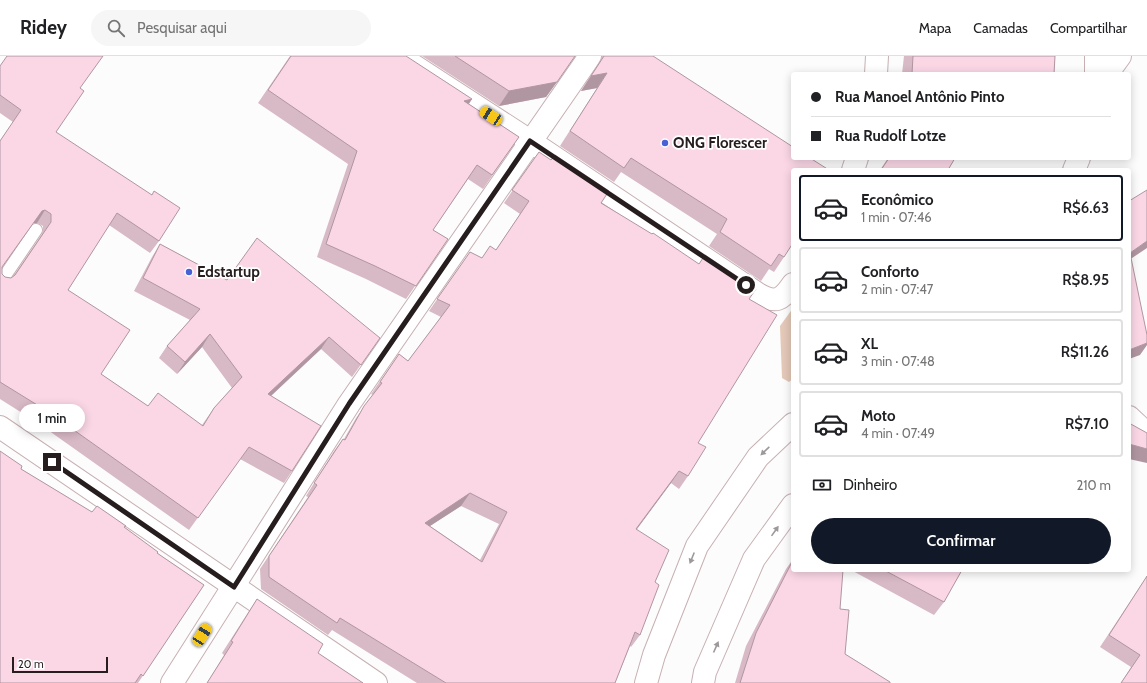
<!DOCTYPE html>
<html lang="pt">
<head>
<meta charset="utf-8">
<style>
	body { margin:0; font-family:Cabin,sans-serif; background:#f6f6f6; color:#202124; height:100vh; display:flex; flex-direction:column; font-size:15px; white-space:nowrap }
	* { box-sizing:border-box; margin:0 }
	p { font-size:13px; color:#757577 }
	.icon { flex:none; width:22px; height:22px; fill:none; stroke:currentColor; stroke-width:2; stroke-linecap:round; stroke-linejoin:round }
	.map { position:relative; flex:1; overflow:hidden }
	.panel { position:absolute; left:791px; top:112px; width:340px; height:404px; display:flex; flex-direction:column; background:#fff; border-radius:4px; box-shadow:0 2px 10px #0003 }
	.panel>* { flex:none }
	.hud { position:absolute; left:791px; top:16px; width:340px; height:88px; border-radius:4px; box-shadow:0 2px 10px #0003; display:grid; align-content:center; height:88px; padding:0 20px; background:#fff }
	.scale { position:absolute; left:12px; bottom:10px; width:96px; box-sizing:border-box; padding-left:4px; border:2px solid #261d1e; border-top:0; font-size:11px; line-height:14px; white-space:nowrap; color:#261d1e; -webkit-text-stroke:3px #fff; paint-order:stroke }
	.end { position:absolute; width:18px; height:18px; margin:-9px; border:5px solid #261d1e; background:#fff; box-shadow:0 0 0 2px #fff }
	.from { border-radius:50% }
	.bubble { position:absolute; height:28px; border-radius:14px; background:#fff; box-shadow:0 2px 10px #0003; font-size:13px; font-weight:600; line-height:28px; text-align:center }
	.car { position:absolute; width:12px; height:24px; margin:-12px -6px; border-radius:5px; box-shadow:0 0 3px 1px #0007; background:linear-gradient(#f5c518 24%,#345 0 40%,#f5c518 0 76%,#345 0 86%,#f5c518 0) }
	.hud b { display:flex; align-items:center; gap:14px; height:38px; font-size:15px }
	.hud b+b { border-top:1px solid #e0e0e0 }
	.hud i { width:10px; height:10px; background:#202124 }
	ul { padding:7px 0 0; list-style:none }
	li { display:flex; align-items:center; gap:12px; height:66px; margin:0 8px 6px; padding:0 12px; border:2px solid #e0e0e0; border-radius:4px }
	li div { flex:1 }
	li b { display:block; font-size:15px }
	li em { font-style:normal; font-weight:600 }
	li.on { border-color:#111827 }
	li>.icon { width:36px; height:36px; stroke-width:1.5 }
	.pay { display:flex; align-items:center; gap:10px; height:44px; padding:0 20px; font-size:15px }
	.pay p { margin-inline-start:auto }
	.primary-button { display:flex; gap:8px; margin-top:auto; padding:8px 20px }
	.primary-button a { flex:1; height:46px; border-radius:24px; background:#111827; color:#fff; font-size:16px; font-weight:600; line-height:46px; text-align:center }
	header { display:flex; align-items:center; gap:24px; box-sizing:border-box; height:56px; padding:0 20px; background:#fff; border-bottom:1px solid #e0e0e0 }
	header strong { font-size:19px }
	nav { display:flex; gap:22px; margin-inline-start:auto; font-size:14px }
	.search { width:280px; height:36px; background:#f6f6f6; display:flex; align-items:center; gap:10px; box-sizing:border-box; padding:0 14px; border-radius:22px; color:#757577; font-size:15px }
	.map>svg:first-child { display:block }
</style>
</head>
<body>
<header>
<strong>Ridey</strong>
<div class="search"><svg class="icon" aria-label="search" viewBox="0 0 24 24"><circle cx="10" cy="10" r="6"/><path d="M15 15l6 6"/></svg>Pesquisar aqui</div>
<nav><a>Mapa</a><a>Camadas</a><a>Compartilhar</a></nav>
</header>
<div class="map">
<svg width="1147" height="627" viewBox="0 0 1147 627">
	<rect width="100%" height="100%" fill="#fcfcfc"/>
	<polygon fill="#e4c8b8" points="793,252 793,323 789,326 782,322 780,270"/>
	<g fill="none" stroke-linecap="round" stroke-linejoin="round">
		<g stroke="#c7b0b2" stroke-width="14">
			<polyline id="service" points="0,227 36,174"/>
		</g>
		<g stroke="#c7b0b2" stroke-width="24">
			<g id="minor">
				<path d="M399,0L530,85L758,238C776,248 782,244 793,228"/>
				<polyline points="876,18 877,0"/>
				<polyline points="853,114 857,102"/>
				<polyline points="1129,361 1147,378"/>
				<polyline points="0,371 376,627"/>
				<polyline points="172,627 349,348 590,0"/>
			</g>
		</g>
		<g stroke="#c7b0b2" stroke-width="24">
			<g id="primary">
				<polyline points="1096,18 1096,0"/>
				<polyline points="1107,18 1120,0"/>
				<polyline points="1074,114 1079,102"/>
				<polyline points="646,627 654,599 697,490 758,401 793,368"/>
				<polyline points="703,627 705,616 754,503 793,449"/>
			</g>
		</g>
		<use href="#service" stroke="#fff" stroke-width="12"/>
		<use href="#minor" stroke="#fff" stroke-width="22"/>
		<use href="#primary" stroke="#fff" stroke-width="22"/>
	</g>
	<g fill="#d8b9c6" fill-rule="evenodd">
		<polygon points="290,0 472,43 469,48 519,81 483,133 468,123 433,174 448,183 406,243 366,223 317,201 348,108 258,47"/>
		<polygon points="422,0 575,0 546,41 499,50"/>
		<polygon points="602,0 653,0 784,201 774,216 769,213 761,225 709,190 717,178 621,116 614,126 560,90 597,32 581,35 602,1"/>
		<polygon points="904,0 1055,0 1054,18 902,18"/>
		<path d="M0,10L80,32L56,76L159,185L150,197L109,169L68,234L101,318L148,350L202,369L214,352L232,332L202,291L177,318L159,302L167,290L190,264L134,235L152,201L160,188L227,224L380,282L352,321L321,293L271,340L292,415L284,427L240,403L189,474L38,367L0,343V85L13,66L0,57ZM33,167H37L43,170L42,178L14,219L11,222L5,221L2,218V211Z"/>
		<path d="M539,96L601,147L699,208L705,199L749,243L698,387L688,420L679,433L671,427L637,473L655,526L640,579L631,591L630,590L615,627H417L332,574L328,579L261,533L260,513L308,441L306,440L334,395L343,383H344L356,362L373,339L371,338L399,298L408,305L441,261L429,255L470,196L482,202L496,194L520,158L504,147ZM461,450L499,468L480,504L430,470Z"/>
		<polygon points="888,102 955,102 948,114 880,114"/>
		<polygon points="21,413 92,456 124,471 157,497 204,529 138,627 0,627"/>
		<polygon points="793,503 793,514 840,553 845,598 890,627 735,627 746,590 786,513"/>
		<polygon points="851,514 962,514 944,546 934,559"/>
		<polygon points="1147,520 1147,627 1121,627 1131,611 1100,591"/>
		<polygon points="257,543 318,597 363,627 207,627 224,599 222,597 249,555"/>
	</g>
	<g fill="#b096a1">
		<polygon points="607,17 597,32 581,35 591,20"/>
		<polygon points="557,26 546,41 499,50 509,35"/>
		<polygon points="472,43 463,56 464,45"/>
		<polygon points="1019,102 1049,102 1047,104"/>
		<polygon points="45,154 37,167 33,167 42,155"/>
		<polygon points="1147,185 1147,192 1129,204 1130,197"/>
		<polygon points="210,278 202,291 177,318 185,306"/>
		<polygon points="329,281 321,293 260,350 268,338"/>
		<polygon points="1147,287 1147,289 1140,299 1129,303 1129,294"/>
		<polygon points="1129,388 1147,393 1147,407 1129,403"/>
		<polygon points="679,415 671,427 628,485 636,473"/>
		<polygon points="470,437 461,450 416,479 425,467"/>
	</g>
	<g fill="#fbd7e6" stroke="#b096a1" fill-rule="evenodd">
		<path d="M7,0H103L80,32L84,35L56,76L152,139L154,135L180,152L159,185L117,157L68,234L130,274L101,318L148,350L158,337L203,370L214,352L242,321L210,278L185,306L167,290L200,253L143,222L160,188L227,224L257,182L380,282L361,309L329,281L268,338L321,370L292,415L249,391L198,462L47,355L0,326V85L21,54L0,39V10ZM45,154L51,158V166L15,219L11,222L5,221L2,218V211L42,155Z"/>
		<polygon points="291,0 406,0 472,43 464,45 519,81 492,119 477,109 433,174 448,183 416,230 375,210 326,188 357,95 268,34"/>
		<polygon points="455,0 575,0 557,26 509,35"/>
		<polygon points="604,0 653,0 793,91 793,102 810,102 829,114 793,114 793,187 784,201 779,198 771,210 720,176 727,163 631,102 624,112 570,75 607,17 591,20"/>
		<polygon points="913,0 1055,0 1054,18 912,18"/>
		<path d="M539,96L551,104L555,99L609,135L601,147L652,178L653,177L699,208L705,199L756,233L749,243L777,259L698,387L706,391L688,420L679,415L636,473L669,494L655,526L659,529L640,579L635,576L615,627H446L340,562L337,567L269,521V500L317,429L314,427L343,383L345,384L364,350L382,327L380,326L399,298L408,305L450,249L437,243L470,196L482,202L490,190L496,194L529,145L512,134ZM470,437L507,456L482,506L425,467Z"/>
		<polygon points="889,102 955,102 948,114 881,114"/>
		<polygon points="1147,134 1147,185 1130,197 1147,279 1147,287 1129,294 1129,145"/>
		<polygon points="1129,367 1147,377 1147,393 1129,388"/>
		<polygon points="0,395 22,410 21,413 92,456 97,450 126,470 124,471 158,496 157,497 204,529 143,620 141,618 135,627 0,627"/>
		<polygon points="793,504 793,514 843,514 840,553 849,554 845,598 890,626 890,627 740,627 756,577"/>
		<polygon points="884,514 962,514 944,546"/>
		<polygon points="1147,520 1147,627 1121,627 1140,599 1109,579"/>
		<polygon points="257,543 323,588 318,597 363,627 207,627 233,586 231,585"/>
	</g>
	<defs><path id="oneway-solid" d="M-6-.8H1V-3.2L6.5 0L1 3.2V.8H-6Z"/></defs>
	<g fill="#9d999a">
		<use href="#oneway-solid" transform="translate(765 395) rotate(136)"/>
		<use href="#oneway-solid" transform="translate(775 475) rotate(-55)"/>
		<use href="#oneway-solid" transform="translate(692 502) rotate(112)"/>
		<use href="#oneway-solid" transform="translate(716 591) rotate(-66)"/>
	</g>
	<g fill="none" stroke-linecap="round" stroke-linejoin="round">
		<polyline stroke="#261d1e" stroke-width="5" points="52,406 234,531 349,348 530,85 746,229"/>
	</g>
	<g fill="#4862d6" stroke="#fff" stroke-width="1.5">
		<circle cx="665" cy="87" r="4"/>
		<circle cx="189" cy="216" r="4"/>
	</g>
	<g text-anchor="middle" stroke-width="3.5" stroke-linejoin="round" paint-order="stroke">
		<g font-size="15" font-weight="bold" fill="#261d1e" stroke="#fff" text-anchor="start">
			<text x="673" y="92">ONG Florescer</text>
			<text x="197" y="221">Edstartup</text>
		</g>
	</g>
</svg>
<div class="scale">20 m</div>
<i class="end from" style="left:746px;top:229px"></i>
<i class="end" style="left:52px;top:406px"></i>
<div class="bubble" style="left:19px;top:348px;width:66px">1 min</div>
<i class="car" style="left:491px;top:60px;rotate:303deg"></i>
<i class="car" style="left:202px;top:579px;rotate:33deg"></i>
<div class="hud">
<b><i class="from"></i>Rua Manoel Antônio Pinto</b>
<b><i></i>Rua Rudolf Lotze</b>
</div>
<section class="panel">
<ul>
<li class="on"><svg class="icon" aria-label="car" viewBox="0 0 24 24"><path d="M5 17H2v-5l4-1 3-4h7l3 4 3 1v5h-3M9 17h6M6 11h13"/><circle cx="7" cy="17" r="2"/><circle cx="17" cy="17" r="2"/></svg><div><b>Econômico</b><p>1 min · 07:46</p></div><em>R$6.63</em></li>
<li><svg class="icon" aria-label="car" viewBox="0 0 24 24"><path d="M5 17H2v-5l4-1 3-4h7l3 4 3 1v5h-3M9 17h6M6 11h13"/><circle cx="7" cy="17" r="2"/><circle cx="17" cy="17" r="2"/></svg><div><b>Conforto</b><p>2 min · 07:47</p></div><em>R$8.95</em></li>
<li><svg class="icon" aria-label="car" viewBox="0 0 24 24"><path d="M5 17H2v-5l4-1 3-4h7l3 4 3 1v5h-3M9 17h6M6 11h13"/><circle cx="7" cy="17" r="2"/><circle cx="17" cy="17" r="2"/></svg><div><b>XL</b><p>3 min · 07:48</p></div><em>R$11.26</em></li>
<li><svg class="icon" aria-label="car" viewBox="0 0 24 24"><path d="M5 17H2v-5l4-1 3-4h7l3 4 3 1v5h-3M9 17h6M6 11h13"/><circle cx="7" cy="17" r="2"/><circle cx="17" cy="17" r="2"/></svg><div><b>Moto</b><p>4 min · 07:49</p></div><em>R$7.10</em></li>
</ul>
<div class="pay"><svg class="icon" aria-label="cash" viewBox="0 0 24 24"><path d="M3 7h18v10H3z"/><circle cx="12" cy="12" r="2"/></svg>Dinheiro<p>210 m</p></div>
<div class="primary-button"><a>Confirmar</a></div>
</section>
</div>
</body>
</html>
